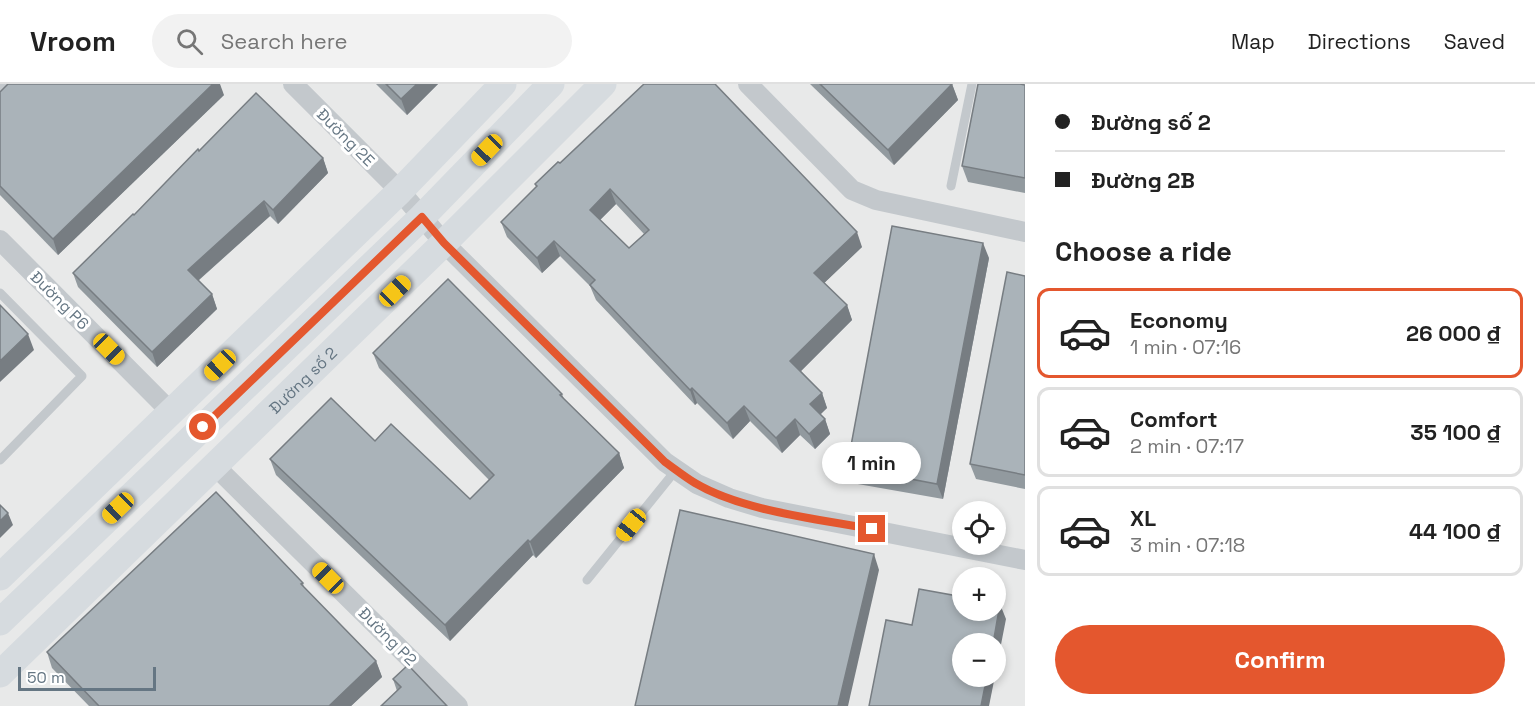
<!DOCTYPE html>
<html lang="en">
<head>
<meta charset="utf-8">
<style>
	body { margin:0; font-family:"Space Grotesk",sans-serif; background:#f2f2f2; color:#222; height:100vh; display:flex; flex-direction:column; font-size:22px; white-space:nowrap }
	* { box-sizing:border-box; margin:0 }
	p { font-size:20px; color:#767676 }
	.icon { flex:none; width:33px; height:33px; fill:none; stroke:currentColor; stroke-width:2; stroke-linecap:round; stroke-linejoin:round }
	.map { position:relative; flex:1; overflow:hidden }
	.details { display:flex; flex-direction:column; background:#fff; width:510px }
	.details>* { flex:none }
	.banner { display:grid; align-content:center; height:132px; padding:0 30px; background:#fff }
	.fabs { position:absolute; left:952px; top:417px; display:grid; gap:12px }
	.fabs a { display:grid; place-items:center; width:54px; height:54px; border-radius:50%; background:#fff; box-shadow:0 3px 9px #0003; font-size:30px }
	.scale { position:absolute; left:18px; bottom:15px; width:138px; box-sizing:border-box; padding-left:6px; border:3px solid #657683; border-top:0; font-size:16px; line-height:21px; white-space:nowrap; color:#657683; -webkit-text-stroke:4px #fff; paint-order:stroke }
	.end { position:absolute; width:27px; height:27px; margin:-14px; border:8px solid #e4572e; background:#fff; box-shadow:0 0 0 3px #fff }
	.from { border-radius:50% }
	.bubble { position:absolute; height:42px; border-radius:21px; background:#fff; box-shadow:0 3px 9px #0003; font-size:20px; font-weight:700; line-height:42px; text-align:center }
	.car { position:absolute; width:18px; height:36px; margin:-18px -9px; border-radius:8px; box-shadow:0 0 4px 2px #0007; background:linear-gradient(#f5c518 24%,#345 0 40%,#f5c518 0 76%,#345 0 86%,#f5c518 0) }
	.banner b { display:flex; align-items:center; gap:21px; height:57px; font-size:22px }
	.banner b+b { border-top:2px solid #e0e0e0 }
	.banner i { width:15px; height:15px; background:#222 }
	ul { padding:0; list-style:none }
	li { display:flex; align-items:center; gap:18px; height:90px; margin:0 12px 9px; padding:0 18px; border:3px solid #e0e0e0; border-radius:12px }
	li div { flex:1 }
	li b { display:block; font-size:22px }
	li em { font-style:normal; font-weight:700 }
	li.current { border-color:#e4572e }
	li>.icon { width:54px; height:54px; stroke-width:1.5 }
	h2 { padding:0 30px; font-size:27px; line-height:72px }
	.button { display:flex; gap:12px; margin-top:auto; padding:12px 30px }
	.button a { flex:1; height:69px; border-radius:36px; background:#e4572e; color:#fff; font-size:24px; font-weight:700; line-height:69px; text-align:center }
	header { display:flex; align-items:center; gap:36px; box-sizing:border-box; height:84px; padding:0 30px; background:#fff; border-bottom:2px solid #e0e0e0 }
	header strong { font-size:28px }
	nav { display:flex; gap:33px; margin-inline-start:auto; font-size:21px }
	.search { width:420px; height:54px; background:#f2f2f2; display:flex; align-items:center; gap:15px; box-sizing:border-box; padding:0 21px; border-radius:33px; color:#767676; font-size:22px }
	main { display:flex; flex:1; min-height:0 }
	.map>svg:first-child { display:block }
</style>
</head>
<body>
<header>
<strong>Vroom</strong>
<div class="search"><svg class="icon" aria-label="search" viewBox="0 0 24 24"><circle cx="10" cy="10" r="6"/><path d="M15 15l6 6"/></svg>Search here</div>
<nav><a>Map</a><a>Directions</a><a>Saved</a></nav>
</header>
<main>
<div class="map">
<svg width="1025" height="622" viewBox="0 0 1025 622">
	<rect width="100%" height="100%" fill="#fafaf8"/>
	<path fill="#e8e9e9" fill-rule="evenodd" d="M0,0H1025V622H0ZM963,428H996V460H963ZM963,494H996V526H963ZM963,560H996V592H963Z"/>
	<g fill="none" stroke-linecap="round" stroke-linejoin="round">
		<g stroke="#c3c8cc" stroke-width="9">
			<polyline points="0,4 4,0"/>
			<polyline points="951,102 972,0"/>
			<polyline points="0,209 82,292 0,376"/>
			<polyline points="587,496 676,386"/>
		</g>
		<g stroke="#c3c8cc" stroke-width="20">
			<polyline points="293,0 400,107 444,159 665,378 697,400 729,414 762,424 1025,476"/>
			<polyline points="748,0 852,106 876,116 1025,148"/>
			<polyline points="0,156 171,328"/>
			<polyline points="214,381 458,622"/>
		</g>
		<g stroke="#d6dbdf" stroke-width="27">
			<polyline points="0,493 400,107 503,0"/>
			<polyline points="0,538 422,133 551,0"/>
			<path id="s1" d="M0,590L444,159L603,0"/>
		</g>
	</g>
	<g fill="#929a9f" fill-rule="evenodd">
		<polygon points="376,0 438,0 407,31"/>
		<polygon points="810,0 952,0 958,16 894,81"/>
		<polygon points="1025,1 1025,109 968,98 962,82"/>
		<polygon points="0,8 224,11 58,171 0,111"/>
		<polygon points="199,67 323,74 328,89 278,140 270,132 198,197 212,210 217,225 157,283 78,203 73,189 134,131"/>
		<path d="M560,79L862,163L824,199L847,221L852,236L801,287L822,309L827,324L820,330L825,335L830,350L815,365L800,351L782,369L750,337L733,355L697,319L695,321L596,216L590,202L560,172L542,189L507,153L501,138L536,103L535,100ZM616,120L644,150L629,164L600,136Z"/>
		<polygon points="989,174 943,415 852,399 847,383"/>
		<polygon points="1025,192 1025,405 976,395 970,380"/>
		<polygon points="373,269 562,310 564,315 619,369 624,384 536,474 533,471 450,557 276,391 270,375 375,357 470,415 489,396 379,284"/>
		<polygon points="303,499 304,504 376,577 382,593 351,622 89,622 52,584 47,568"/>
		<polygon points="393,595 447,622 397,607"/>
	</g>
	<g fill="#777d82">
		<polygon points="213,0 220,0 224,11 58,171 53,155"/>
		<polygon points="417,0 438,0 407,31 401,15"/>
		<polygon points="952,0 958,16 894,81 888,66"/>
		<polygon points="323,74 328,89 278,140 273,126"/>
		<polygon points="610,105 616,120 595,141 590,126"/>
		<polygon points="264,117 270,132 193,201 188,186"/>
		<polygon points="857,148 862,163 819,204 814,189"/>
		<polygon points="554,157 560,172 542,189 537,174"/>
		<polygon points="983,159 989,174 943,415 937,400"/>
		<polygon points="212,210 217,225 157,283 152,268"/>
		<polygon points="847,221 852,236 796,292 790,277"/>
		<polygon points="28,250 34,266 0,298 0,277"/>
		<polygon points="692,304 697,319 695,321 690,306"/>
		<polygon points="822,309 827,324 816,335 810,320"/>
		<polygon points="744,322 750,337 733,355 727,339"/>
		<polygon points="795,335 800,351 782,369 776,354"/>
		<polygon points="825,335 830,350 815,365 809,350"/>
		<polygon points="619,369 624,384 536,474 530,458"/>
		<polygon points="8,429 13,441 0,454 0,437"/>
		<polygon points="528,456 533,471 450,557 445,541"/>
		<polygon points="874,470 879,486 848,622 838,622"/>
		<polygon points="1000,520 1006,535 996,586 996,560 993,560"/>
		<polygon points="376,577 382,593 351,622 329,622"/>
		<polygon points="987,592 995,592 989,622 981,622"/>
	</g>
	<g fill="#aab3b9" stroke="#777d82" stroke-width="1.5" fill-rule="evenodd">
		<polygon points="8,0 213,0 53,155 0,102 0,8"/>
		<polygon points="386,0 417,0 401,15"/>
		<path d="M644,0H715L857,148L814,189L847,221L790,277L822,309L810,320L825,335L809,350L795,335L776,354L744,322L727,339L692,304L690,306L590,201L595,196L554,157L537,174L501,138L537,102L535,100L558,78L560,79ZM610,105L649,146L629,164L590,126Z"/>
		<polygon points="820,0 952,0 888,66"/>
		<polygon points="978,0 1020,0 1025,1 1025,94 962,82"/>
		<polygon points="256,9 323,74 273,126 264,117 188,186 212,210 152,268 73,189 133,130 134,131 198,65 199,67"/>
		<polygon points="892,142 983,159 937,400 847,383"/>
		<polygon points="1007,188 1025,192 1025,391 970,380"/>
		<polygon points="448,195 562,310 560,311 619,369 530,458 528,456 445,541 270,375 331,314 375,357 391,340 470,415 494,391 373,269"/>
		<polygon points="0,221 28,250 0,277"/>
		<polygon points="216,408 303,499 301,500 376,577 329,622 99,622 47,568"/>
		<polygon points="0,421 8,429 0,437"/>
		<polygon points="680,426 874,470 838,622 635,622"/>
		<polygon points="919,505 963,513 963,526 996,526 996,520 1000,520 993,560 963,560 963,592 987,592 981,622 869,622 886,536 912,541"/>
		<polygon points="408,581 447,622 381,622 401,603 393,595"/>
	</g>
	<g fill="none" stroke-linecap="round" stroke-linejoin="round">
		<path stroke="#e4572e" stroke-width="8" d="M203,343L422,133L444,159L665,378C675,385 685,393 695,399C742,427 818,435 872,445"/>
	</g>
	<g text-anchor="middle" stroke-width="6" stroke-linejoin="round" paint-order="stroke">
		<g font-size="16" fill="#657683" stroke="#fff">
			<text transform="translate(346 53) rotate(45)" y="6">Đường 2E</text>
			<text transform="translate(60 216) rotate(45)" y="6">Đường P6</text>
			<text dy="6" stroke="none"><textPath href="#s1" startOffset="422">Đường số 2</textPath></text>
			<text transform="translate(388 552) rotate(45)" y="6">Đường P2</text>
		</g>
	</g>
</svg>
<div class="fabs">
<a><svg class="icon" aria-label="locate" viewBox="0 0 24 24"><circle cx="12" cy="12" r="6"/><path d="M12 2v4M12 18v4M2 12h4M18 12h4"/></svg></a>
<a>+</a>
<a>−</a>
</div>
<div class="scale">50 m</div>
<i class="end from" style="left:203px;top:343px"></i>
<i class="end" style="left:872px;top:445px"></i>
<div class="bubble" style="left:822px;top:358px;width:99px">1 min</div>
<i class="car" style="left:487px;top:66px;rotate:224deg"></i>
<i class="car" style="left:395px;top:207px;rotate:46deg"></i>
<i class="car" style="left:109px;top:265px;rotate:135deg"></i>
<i class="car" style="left:220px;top:281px;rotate:226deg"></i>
<i class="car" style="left:118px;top:424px;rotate:226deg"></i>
<i class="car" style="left:631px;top:441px;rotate:219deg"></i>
<i class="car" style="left:328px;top:494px;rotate:315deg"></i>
</div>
<section class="details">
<div class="banner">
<b><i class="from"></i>Đường số 2</b>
<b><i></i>Đường 2B</b>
</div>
<h2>Choose a ride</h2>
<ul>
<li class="current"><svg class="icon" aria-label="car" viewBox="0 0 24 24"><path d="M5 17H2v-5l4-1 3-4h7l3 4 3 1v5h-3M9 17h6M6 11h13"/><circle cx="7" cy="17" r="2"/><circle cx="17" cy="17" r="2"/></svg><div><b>Economy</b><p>1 min · 07:16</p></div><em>26 000 ₫</em></li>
<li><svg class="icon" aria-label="car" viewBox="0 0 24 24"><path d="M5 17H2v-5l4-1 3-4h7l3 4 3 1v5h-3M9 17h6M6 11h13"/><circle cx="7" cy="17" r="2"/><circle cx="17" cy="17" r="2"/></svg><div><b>Comfort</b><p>2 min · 07:17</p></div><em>35 100 ₫</em></li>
<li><svg class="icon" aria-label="car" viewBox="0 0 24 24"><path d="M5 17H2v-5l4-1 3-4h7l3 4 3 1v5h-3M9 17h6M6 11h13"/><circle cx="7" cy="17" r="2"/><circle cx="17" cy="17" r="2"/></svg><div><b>XL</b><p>3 min · 07:18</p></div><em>44 100 ₫</em></li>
</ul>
<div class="button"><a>Confirm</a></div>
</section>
</main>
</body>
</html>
